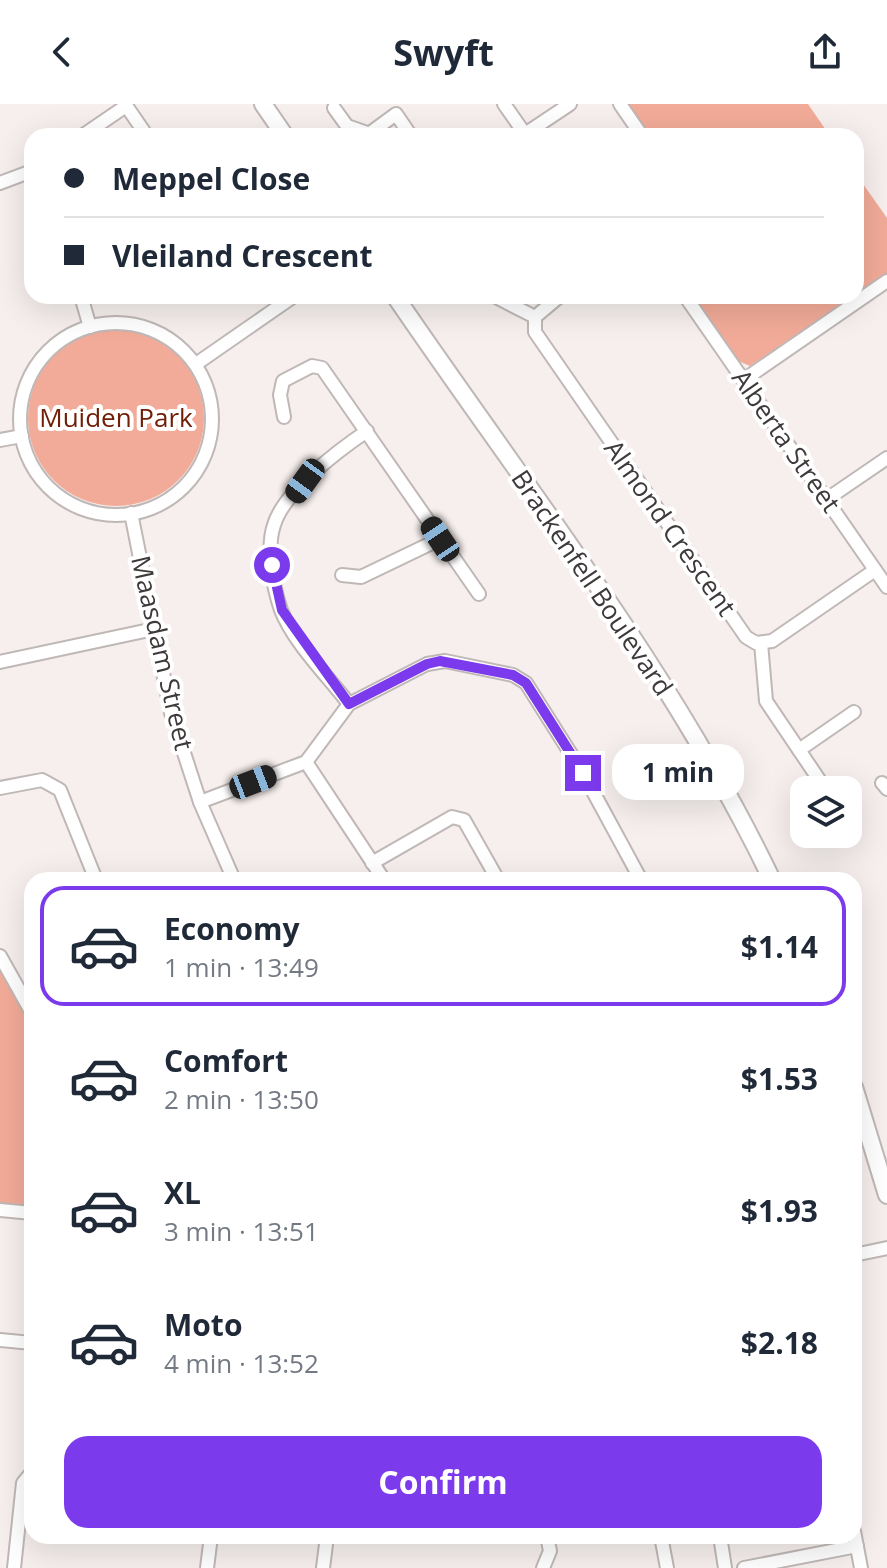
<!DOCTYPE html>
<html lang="en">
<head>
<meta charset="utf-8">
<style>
	body { margin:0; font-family:"Open Sans",sans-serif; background:#f2f2f3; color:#1f2937; height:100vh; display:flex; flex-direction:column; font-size:30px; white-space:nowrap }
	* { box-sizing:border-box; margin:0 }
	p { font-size:26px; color:#747a83 }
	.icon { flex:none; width:44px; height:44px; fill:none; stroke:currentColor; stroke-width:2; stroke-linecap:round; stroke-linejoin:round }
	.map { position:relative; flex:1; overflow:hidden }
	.details { position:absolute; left:24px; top:768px; width:838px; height:672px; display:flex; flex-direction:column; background:#fff; border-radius:24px; box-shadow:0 8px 32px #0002 }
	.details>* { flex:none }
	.guide { position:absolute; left:24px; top:24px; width:840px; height:176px; border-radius:24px; box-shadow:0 8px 32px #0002; display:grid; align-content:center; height:176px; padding:0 40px; background:#fff }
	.tools { position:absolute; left:790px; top:672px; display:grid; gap:16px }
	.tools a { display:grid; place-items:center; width:72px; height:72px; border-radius:16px; background:#fff; box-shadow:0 8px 32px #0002; font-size:40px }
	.end { position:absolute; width:36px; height:36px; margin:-18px; border:10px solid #7c3aed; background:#fff; box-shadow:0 0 0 4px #fff }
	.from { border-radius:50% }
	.bubble { position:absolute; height:56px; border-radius:24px; background:#fff; box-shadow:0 8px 32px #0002; font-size:26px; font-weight:700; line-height:56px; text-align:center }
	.car { position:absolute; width:24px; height:48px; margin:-24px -12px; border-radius:10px; box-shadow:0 0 6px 2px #0007; background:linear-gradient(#222 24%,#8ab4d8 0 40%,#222 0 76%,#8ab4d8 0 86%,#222 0) }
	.guide b { display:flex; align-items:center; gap:28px; height:76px; font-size:30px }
	.guide b+b { border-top:2px solid #e0e1e3 }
	.guide i { width:20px; height:20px; background:#1f2937 }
	ul { padding:14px 0 0; list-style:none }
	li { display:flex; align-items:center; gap:24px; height:120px; margin:0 16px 12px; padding:0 24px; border:4px solid transparent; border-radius:24px }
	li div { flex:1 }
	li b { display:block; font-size:30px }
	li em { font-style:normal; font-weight:700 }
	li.on { border-color:#7c3aed }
	li>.icon { width:72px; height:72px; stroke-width:1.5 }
	.action { display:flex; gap:16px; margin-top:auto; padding:16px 40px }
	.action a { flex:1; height:92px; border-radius:24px; background:#7c3aed; color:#fff; font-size:32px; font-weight:700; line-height:92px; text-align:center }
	header { display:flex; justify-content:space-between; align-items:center; height:104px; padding:0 40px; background:#fff; font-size:36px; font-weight:700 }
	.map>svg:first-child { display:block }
</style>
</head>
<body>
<header><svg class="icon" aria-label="back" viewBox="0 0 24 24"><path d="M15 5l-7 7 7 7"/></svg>Swyft<svg class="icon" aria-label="share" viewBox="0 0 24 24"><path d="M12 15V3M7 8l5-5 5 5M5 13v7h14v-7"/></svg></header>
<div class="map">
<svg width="887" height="1464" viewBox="0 0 887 1464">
	<rect width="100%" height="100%" fill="#f6efed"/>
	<g fill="#f2ab98">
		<polygon points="628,0 808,0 830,32 650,32"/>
		<polygon points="856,70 887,114 887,169 856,191"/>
		<polygon points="693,192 854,192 750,262 738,257"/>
		<circle cx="116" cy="314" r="88"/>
		<polygon points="0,864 32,921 32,1103 0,1100"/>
	</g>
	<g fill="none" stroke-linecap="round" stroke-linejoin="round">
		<g stroke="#bfb8b6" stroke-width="16">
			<g id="minor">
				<polyline points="125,0 147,32"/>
				<polyline points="504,0 525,30"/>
				<polyline points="620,0 642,32"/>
				<polyline points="334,4 347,22 367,29"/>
				<polyline points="82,32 126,2"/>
				<polyline points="366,32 396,10 411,32"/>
				<polyline points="522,32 570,0"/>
				<polyline points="0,79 32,67"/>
				<polyline points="81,192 90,223"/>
				<polyline points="494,192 535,213"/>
				<polyline points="560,192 535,213 535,228 746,533 756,539 772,537 875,466"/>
				<polyline points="685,192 887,483"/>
				<circle cx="116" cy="315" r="96"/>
				<polyline points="196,260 294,192"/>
				<polyline points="745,275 887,177"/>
				<polyline points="284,313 280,291 283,277 312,262 322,264 479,490"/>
				<polyline points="0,336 22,332"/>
				<polyline points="827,395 887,354"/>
				<polyline points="131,409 171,609 200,698 234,776"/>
				<polyline points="342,471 361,473 440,435"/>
				<polyline points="761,539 766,597 826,686"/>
				<polyline points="0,558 154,525"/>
				<path d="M349,600C327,571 294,539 281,506C273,483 266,444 274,421C284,387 339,346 367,327"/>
				<polyline points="799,646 854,608"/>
				<polyline points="306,658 384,776"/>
				<polyline points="882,679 887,685"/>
				<polyline points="0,684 42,676 60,686 96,776"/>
				<polyline points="200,698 306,658 349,600 427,560 445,557 513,571 526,579 583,669 641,776"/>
				<polyline points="372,759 452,713 464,716 498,776"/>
				<polyline points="0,852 32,909"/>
				<polyline points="0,1106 32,1109"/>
				<polyline points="854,1151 887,1144"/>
				<polyline points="0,1236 32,1239"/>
				<polyline points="854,1427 861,1464"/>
				<polyline points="661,1432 667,1464"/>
				<polyline points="720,1432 725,1464"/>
				<polyline points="14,1464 23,1379 32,1368"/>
				<polyline points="207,1464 211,1432"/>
				<polyline points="323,1464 327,1432"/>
				<polyline points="543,1464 550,1447 547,1432"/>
				<polyline points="744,1464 857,1442"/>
			</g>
		</g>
		<g stroke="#bfb8b6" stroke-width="20">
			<g id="tertiary">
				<polyline points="263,0 285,32"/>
				<path d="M395,192C525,383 672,567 772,776"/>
				<polyline points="854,983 887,1091"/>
			</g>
		</g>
		<use href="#minor" stroke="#fff" stroke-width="12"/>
		<use href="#tertiary" stroke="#fff" stroke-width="16"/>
	</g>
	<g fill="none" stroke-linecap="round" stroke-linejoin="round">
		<polyline stroke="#7c3aed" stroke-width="10" points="272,461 282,506 349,600 427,560 440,557 513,571 526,579 583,669"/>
	</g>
	<g text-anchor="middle" stroke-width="8" stroke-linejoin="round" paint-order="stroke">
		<g font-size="26" fill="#712007" stroke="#fff">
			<text x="116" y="323">Muiden Park</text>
		</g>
		<g font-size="26" fill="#3d3a39" stroke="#fff">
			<text transform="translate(786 337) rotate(55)" y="9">Alberta Street</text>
			<text transform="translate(670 424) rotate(55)" y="9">Almond Crescent</text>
			<text transform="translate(592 479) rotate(56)" y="9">Brackenfell Boulevard</text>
			<text transform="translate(162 549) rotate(77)" y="9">Maasdam Street</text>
		</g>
	</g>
</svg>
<div class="tools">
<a><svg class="icon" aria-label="layers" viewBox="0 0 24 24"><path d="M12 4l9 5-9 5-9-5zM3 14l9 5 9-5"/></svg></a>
</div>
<i class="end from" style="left:272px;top:461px"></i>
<i class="end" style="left:583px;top:669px"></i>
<div class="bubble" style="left:612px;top:640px;width:132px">1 min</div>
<i class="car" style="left:305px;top:377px;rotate:216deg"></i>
<i class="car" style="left:440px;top:435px;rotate:326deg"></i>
<i class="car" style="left:253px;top:678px;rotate:69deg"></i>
<div class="guide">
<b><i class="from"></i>Meppel Close</b>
<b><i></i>Vleiland Crescent</b>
</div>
<section class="details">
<ul>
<li class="on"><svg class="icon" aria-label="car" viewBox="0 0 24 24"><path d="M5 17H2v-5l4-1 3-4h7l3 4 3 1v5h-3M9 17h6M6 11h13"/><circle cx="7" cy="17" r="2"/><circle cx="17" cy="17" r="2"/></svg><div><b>Economy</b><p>1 min · 13:49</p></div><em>$1.14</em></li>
<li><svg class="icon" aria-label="car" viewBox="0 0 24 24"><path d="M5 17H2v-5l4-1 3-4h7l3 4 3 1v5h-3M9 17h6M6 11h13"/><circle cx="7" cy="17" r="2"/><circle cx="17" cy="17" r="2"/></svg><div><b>Comfort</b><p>2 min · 13:50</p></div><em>$1.53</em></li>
<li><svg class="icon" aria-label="car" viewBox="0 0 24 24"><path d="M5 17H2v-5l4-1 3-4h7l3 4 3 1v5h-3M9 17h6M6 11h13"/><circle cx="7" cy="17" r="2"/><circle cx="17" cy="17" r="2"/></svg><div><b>XL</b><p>3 min · 13:51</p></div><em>$1.93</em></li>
<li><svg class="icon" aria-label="car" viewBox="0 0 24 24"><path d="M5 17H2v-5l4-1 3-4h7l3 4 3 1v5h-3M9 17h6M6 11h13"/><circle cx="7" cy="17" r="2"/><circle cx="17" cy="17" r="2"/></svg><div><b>Moto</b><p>4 min · 13:52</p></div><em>$2.18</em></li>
</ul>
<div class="action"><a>Confirm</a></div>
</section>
</div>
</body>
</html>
